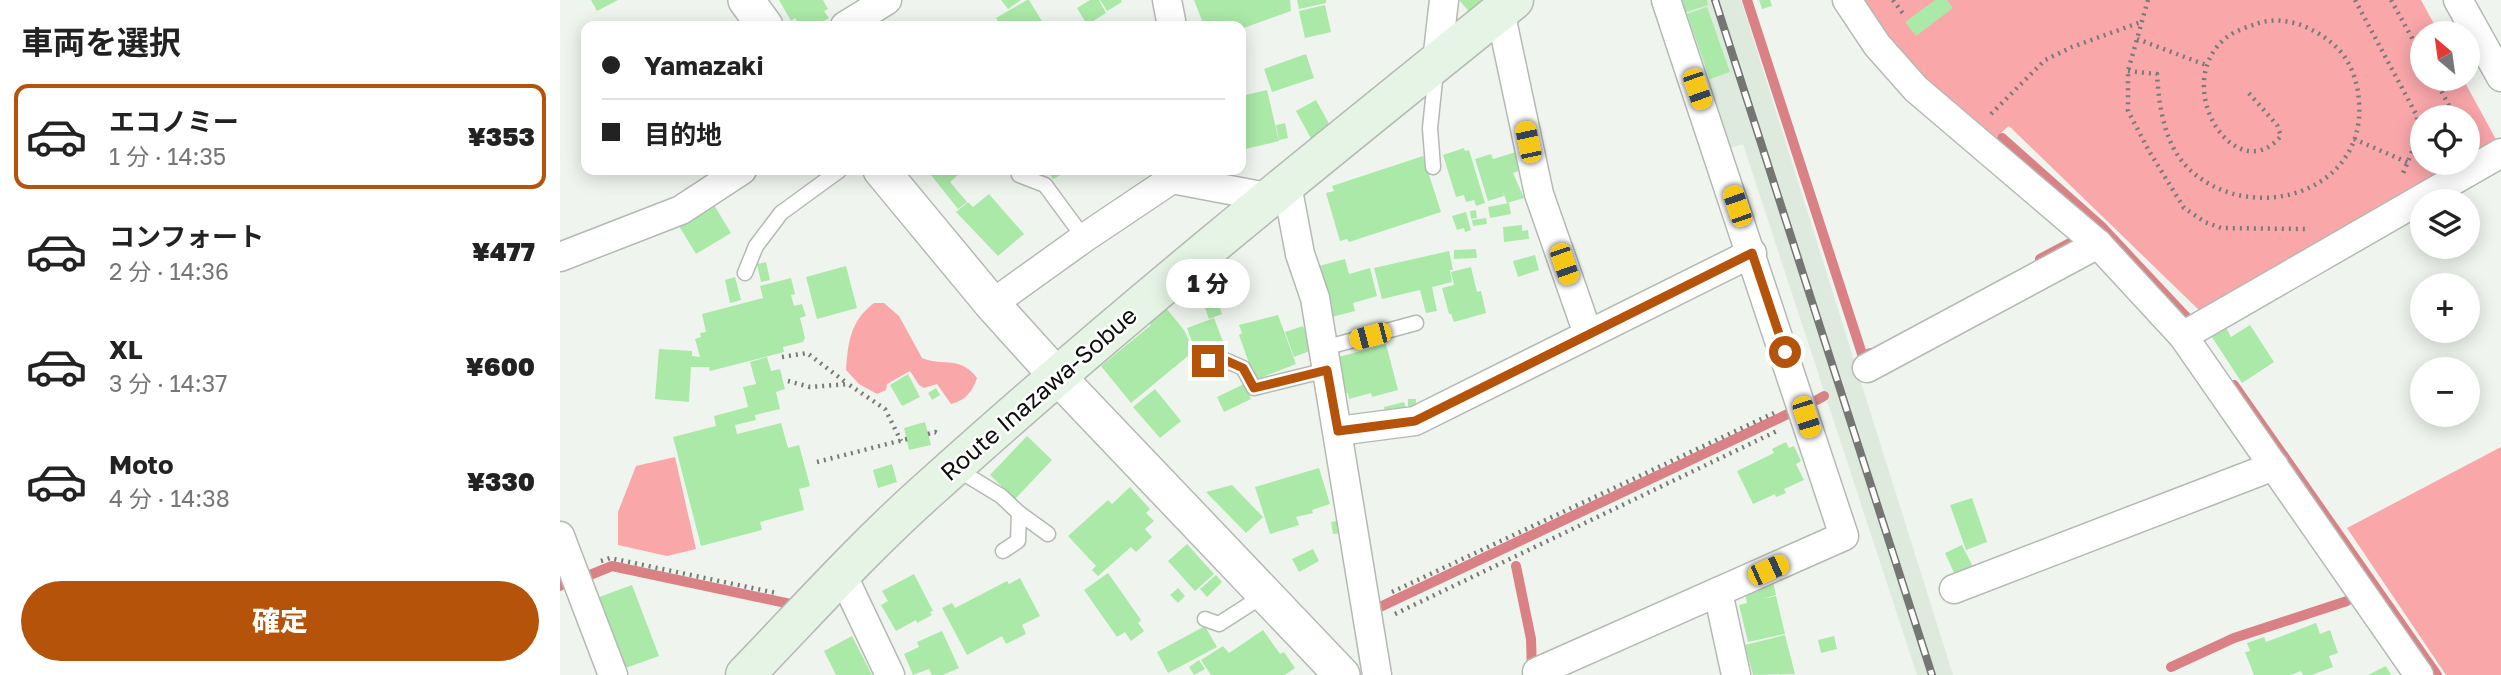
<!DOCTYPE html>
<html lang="ja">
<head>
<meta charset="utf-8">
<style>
	body { margin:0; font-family:"Golos Text","Noto Sans JP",sans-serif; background:#f6f6f6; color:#222; height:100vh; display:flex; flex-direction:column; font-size:26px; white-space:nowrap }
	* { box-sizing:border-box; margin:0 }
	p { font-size:23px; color:#767676 }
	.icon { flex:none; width:38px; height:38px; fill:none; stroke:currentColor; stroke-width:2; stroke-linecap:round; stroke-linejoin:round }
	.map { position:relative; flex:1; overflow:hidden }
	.drawer { display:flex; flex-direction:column; background:#fff; width:560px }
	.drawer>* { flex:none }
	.banner { position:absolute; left:21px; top:21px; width:665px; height:154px; border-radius:14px; box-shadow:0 4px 18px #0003; display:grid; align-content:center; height:154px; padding:0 21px; background:#fff }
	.needle { width:46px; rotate:331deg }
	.controls { position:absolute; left:1850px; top:21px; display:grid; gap:14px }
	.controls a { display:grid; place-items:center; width:70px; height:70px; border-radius:50%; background:#fff; box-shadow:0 4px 18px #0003; font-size:35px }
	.end { position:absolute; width:32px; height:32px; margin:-16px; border:9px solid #b45309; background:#fff; box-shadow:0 0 0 4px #fff }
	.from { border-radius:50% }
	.bubble { position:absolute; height:49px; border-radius:24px; background:#fff; box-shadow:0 4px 18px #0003; font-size:23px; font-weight:800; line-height:49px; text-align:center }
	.car { position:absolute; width:21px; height:42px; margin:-21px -10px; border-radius:9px; box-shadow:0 0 5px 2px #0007; background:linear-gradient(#f5c518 24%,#345 0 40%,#f5c518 0 76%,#345 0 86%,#f5c518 0) }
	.banner b { display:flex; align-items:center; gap:24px; height:66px; font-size:26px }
	.banner b+b { border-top:2px solid #e0e0e0 }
	.banner i { width:18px; height:18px; background:#222 }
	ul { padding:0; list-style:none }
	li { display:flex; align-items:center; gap:21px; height:105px; margin:0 14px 10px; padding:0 7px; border:4px solid transparent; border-radius:14px }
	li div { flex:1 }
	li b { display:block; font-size:26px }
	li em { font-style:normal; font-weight:800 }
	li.current { border-color:#b45309 }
	li>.icon { width:63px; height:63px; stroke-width:1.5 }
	h2 { padding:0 21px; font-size:32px; line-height:84px }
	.button { display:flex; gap:14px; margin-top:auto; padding:14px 21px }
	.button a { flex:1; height:80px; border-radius:42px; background:#b45309; color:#fff; font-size:28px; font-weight:800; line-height:80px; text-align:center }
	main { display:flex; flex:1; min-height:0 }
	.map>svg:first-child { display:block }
</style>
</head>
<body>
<main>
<section class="drawer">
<h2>車両を選択</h2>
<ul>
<li class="current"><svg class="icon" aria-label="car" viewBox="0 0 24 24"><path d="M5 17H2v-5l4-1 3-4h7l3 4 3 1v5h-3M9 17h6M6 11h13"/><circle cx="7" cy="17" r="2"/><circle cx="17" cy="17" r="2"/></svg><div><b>エコノミー</b><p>1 分 · 14:35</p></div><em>¥353</em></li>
<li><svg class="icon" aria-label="car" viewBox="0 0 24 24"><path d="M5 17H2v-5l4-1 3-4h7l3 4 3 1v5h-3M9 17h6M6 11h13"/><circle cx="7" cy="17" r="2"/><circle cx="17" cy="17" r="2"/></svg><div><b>コンフォート</b><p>2 分 · 14:36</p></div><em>¥477</em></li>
<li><svg class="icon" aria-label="car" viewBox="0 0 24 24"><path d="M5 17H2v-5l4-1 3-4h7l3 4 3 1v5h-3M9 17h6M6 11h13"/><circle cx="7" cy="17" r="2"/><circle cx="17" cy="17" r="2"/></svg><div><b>XL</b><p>3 分 · 14:37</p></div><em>¥600</em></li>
<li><svg class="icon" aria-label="car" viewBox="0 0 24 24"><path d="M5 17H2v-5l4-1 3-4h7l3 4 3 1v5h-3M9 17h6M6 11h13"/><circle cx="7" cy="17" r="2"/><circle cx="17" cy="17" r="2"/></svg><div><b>Moto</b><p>4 分 · 14:38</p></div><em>¥330</em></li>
</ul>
<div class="button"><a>確定</a></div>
</section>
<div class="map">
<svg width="1941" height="675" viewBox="0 0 1941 675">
	<rect width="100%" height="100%" fill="#eff5ee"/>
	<polygon fill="#deeadd" points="1120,0 1181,0 1393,675 1357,675 1183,144 1170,148"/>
	<g fill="#faa7aa">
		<polygon points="1300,0 1861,0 1879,33 1862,33 1862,79 1903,79 1939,145 1908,162 1908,117 1862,117 1862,163 1906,163 1641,312 1449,126 1435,138 1342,57"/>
		<path d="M314,303H324L339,316L362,358C384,367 400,355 417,378C412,392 406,400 391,404L377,384L364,388L359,385L350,371L327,384L326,390L317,394L299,384L286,370C288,343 290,321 314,303Z"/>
		<polygon points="1941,447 1941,675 1886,675 1787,528"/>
		<polygon points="115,457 136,549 107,556 58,545 58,512 76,466"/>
	</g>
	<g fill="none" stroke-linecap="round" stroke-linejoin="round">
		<g stroke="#d98185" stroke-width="10">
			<polyline points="1187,0 1303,357 1310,353"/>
			<polyline points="1442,138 1541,226 1629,320"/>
			<polyline points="1480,259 1512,242"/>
			<polyline points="1674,385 1877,675"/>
			<polyline points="1257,400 1264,396"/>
			<polyline points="956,566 971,639 972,671"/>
			<polyline points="25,577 52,566 240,606"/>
			<polyline points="0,586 0,585"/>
			<polyline points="820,607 1232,412"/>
			<polyline points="1611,667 1674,638 1787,601"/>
		</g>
	</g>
	<g fill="#abe9a8">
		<polygon points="31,0 58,0 37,11"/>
		<polygon points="219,0 263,0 268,9 264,11 269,18 255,26 240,26 235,18 231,21"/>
		<polygon points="441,0 461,0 448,9"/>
		<polygon points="467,0 469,0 485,26 441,26 436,18"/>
		<polygon points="530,0 539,0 546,13 527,25 517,8"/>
		<polygon points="540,0 561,0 562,2 547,11"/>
		<polygon points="634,0 730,0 731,11 681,29 681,26 644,26"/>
		<polygon points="737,0 766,0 766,3 739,9"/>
		<polygon points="899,0 930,0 912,15"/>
		<polygon points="1122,0 1147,0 1148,5 1126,12"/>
		<polygon points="1199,0 1210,0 1212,6 1202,9"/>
		<polygon points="1375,0 1387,0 1393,8 1356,36 1345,22"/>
		<polygon points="765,5 771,32 745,38 739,11"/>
		<polygon points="1147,7 1170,72 1150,79 1127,14"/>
		<polygon points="746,54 754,78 712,92 704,69"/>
		<polygon points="707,90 719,141 681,150 681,96"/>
		<polygon points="756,100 773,131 755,146 736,111"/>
		<polygon points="725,123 728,138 719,140 716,125"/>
		<polygon points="904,148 905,151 909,150 925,203 916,206 914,200 906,202 904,195 896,197 883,155"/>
		<polygon points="956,152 961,170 953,173 964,198 947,203 942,189 944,196 928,201 915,159 931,154 933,159"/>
		<polygon points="863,156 881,212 789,242 787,239 780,241 766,193 774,191 772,186"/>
		<polygon points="367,170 396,170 399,174 390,182 407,202 398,209"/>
		<polygon points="487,170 510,170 493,179"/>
		<polygon points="429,194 464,234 438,256 396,212 408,202 413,207"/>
		<polygon points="949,203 951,214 930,218 928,207"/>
		<polygon points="154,205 171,233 136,254 119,226"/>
		<polygon points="916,210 917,218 911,219 910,211"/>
		<polygon points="906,212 911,230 905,232 904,228 897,230 892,216"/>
		<polygon points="926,218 927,224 913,226 912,220"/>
		<polygon points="962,225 962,231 968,230 969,239 944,242 943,227"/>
		<polygon points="916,249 917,258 894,259 894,250"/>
		<polygon points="889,251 893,270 890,270 892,282 872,287 877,311 866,313 860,290 822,299 814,268"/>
		<polygon points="975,255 979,270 958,277 953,261"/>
		<polygon points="785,259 789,274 810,268 817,296 793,303 795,311 768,318 755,267"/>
		<polygon points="206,262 210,280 201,282 197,264"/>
		<polygon points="286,266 297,308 257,319 246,277"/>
		<polygon points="911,267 917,292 921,291 926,313 894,322 891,314 889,314 882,288 894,285 891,272"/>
		<polygon points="175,277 181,300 170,303 165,280"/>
		<polygon points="231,278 235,294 231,295 234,306 242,304 246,316 240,318 245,338 243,342 223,347 224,352 150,371 149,367 131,367 129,402 95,399 99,349 132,351 132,356 140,357 135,339 141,337 140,333 146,332 142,314 203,298 200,286"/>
		<polygon points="654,292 662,314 649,319 641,297"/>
		<polygon points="606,308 624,330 634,351 571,403 541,366 591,325 588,322"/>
		<polygon points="718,315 736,364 695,380 679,335 682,333 679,325"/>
		<polygon points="654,318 664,344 637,355 627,328"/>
		<polygon points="1663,321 1671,337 1690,325 1714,362 1682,383 1648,331"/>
		<polygon points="743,326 752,350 734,357 725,332"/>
		<polygon points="826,344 838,390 812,397 811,393 789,399 788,393 785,394 775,358"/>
		<polygon points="207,357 211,371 220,369 225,389 216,392 220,409 195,415 196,420 175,425 177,434 221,423 228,448 239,445 250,486 239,489 244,510 200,522 202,530 141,546 113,437 156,426 154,416 188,407 183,387 196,384 190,362"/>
		<polygon points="348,374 360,397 342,406 330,385"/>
		<polygon points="684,384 691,399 664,412 657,397"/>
		<polygon points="376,388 380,395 372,400 368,393"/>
		<polygon points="595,389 621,421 600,438 573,407"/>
		<polygon points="848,399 856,399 856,412 848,413"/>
		<polygon points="844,402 847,411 826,417 824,407"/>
		<polygon points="365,422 371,445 349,450 344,428"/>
		<polygon points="467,436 492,460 455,499 430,475"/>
		<polygon points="1226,442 1229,448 1234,446 1241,461 1236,464 1244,480 1224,489 1226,493 1216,497 1215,494 1193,504 1177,471 1214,453 1212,449"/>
		<polygon points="332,464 337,482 318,488 313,470"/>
		<polygon points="759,468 770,504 752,510 753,513 736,517 739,525 710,534 695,487"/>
		<polygon points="672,485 703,517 686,533 646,492"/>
		<polygon points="570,487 590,509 586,513 594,521 585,529 592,537 576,552 571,547 538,576 532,570 536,566 508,536 548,500 552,504"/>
		<polygon points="1412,498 1427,542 1406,550 1390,505"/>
		<polygon points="781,520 783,533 773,534 771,522"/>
		<polygon points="627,544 654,574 635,591 608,561"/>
		<polygon points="1402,545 1415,571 1397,579 1385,553"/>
		<polygon points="753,549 759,561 739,572 732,559"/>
		<polygon points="548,573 581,620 578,623 584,631 571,641 565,632 557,637 524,590"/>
		<polygon points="354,574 373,611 370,612 372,615 357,623 356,620 336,631 321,605 328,601 322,591"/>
		<polygon points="656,575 662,582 647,597 640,589"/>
		<polygon points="460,578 480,616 462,625 466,634 446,644 442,636 407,655 382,608 392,603 395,608 447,581 449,584"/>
		<polygon points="1213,581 1216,595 1203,599 1216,596 1225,634 1188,642 1179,605 1187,603 1185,593"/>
		<polygon points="72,585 99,656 60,670 34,599"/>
		<polygon points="618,588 625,596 618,603 610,595"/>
		<polygon points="1756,623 1760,634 1770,630 1778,653 1769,656 1773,667 1752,675 1743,675 1741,671 1731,675 1694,675 1685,652 1690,651 1687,643 1704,637 1706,642"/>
		<polygon points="645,626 657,647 608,673 597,652"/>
		<polygon points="703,630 720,654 724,652 735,668 725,675 651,675 641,660 663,646 669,653"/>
		<polygon points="382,631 399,668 383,675 372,675 369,669 353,675 344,654 359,647 357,642"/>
		<polygon points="1225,635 1235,674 1193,675 1185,645"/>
		<polygon points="292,636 312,675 276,675 264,651"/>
		<polygon points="1274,636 1277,649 1261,653 1258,640"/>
		<polygon points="639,660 645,669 634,675 629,667"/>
		<polygon points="1826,666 1831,675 1808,675"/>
	</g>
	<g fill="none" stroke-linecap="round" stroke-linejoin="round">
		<g stroke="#b4b9b3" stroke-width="17">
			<g id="service">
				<polyline points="873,167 870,128 876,71"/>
				<polyline points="459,175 485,185 524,238"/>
				<polyline points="185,273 196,246 221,213 280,170"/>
				<polyline points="764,348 856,323"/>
				<polyline points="648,361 658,357 683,368 694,388 767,370"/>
				<polyline points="395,468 441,496 459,513 488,534"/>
				<polyline points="443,551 458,541 459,513"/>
				<polyline points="645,619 659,624 704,595"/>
			</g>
		</g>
		<g stroke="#b4b9b3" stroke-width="31">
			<g id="minor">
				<polyline points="607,0 612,26"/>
				<polyline points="1287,0 1317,45 1356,89 1538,244 1623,336 1859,675"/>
				<polyline points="1898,0 1941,77"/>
				<polyline points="940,11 979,194 1028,334"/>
				<polyline points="285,26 327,0"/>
				<polyline points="877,61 884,0"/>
				<polyline points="727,185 740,254 755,298 817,675"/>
				<polyline points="0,257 121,210 182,170"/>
				<polyline points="432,304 524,238 612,179 712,198"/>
				<polyline points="1623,336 1941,153"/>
				<polyline points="1307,368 1538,244"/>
				<polyline points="778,431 855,421 1192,253"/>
				<polyline points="0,536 53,675"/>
				<polyline points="282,574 330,675"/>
				<polyline points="1394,589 1714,466"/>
				<polyline points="1158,592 1176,675"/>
				<polyline points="977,672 1284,536 1106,0"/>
			</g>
		</g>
		<g stroke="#b4b9b3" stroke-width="38">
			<g id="tertiary">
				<polyline points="186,0 205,26"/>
				<polyline points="321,170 432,304 497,376 782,675"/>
			</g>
		</g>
		<g stroke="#b4b9b3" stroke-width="41">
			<path id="secondary" d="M185,675C245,613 303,548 367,491C556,320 755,160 954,0"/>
		</g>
		<g stroke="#777b77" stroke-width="4.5" stroke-dasharray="2 5" stroke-linecap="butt">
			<polyline points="1333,0 1344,15"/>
			<polyline points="1588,0 1568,71 1568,111 1589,151 1624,208 1645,222 1661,228 1747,229"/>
			<polyline points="1795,0 1857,116 1857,139 1842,176"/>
			<polyline points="1831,0 1862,56"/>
			<polyline points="1577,39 1646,65"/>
			<path d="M1568,71L1597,74C1599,106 1604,144 1628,168C1688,227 1806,195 1799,102C1798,81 1790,59 1774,45C1754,27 1723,14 1696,24C1687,27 1675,31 1667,37C1608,83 1675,191 1721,136L1717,125L1686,90"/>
			<polyline points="1875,79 1895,117"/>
			<polyline points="1431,114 1485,60 1512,47 1581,22"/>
			<polyline points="1794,139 1849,163"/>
			<polyline points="222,357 247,353 288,384"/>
			<polyline points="228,381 250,387 288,384 325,409 341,441"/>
			<polyline points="368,434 375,432 381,435"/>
			<polyline points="257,462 347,439"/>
			<polyline points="41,561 50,558 216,593"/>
			<polyline points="832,592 1214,413"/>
			<polyline points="835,614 1219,430"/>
		</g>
		<use href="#service" stroke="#fff" stroke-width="14"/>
		<use href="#minor" stroke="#fff" stroke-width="28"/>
		<use href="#tertiary" stroke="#fff" stroke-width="35"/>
		<use href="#secondary" stroke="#e5f4e4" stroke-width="38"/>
		<g stroke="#737672" stroke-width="8">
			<polyline id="rail" points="1155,0 1372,675"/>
		</g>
		<use href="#rail" stroke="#fff" stroke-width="5" stroke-dasharray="16" stroke-linecap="butt"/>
	</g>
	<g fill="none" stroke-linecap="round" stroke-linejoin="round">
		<polyline stroke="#b45309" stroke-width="9" points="648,361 658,357 683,368 694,388 767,370 778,431 855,421 1192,253 1225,352"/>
	</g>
	<g text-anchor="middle" stroke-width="5" stroke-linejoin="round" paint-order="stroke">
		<g font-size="24" fill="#0d0f0d" stroke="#fff">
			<text transform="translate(479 394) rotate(-41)" y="8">Route Inazawa-Sobue</text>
		</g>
	</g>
</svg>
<div class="controls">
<a><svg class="needle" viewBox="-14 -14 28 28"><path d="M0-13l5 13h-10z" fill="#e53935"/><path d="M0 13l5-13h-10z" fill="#767676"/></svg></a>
<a><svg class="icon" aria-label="locate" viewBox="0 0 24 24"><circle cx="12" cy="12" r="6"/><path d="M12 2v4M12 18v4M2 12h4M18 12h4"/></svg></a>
<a><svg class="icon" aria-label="layers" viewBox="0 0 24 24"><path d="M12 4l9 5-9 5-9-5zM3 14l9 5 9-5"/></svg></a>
<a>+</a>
<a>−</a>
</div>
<i class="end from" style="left:1225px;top:352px"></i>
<i class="end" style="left:648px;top:361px"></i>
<div class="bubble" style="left:606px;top:259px;width:84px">1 分</div>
<i class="car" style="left:1137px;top:89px;rotate:161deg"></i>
<i class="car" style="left:968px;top:142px;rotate:348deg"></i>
<i class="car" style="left:1177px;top:206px;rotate:341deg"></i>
<i class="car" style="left:1004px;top:264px;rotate:161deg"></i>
<i class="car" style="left:810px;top:336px;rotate:255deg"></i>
<i class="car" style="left:1246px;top:417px;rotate:162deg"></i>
<i class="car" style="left:1208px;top:570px;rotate:66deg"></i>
<div class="banner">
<b><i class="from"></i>Yamazaki</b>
<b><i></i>目的地</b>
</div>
</div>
</main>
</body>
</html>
